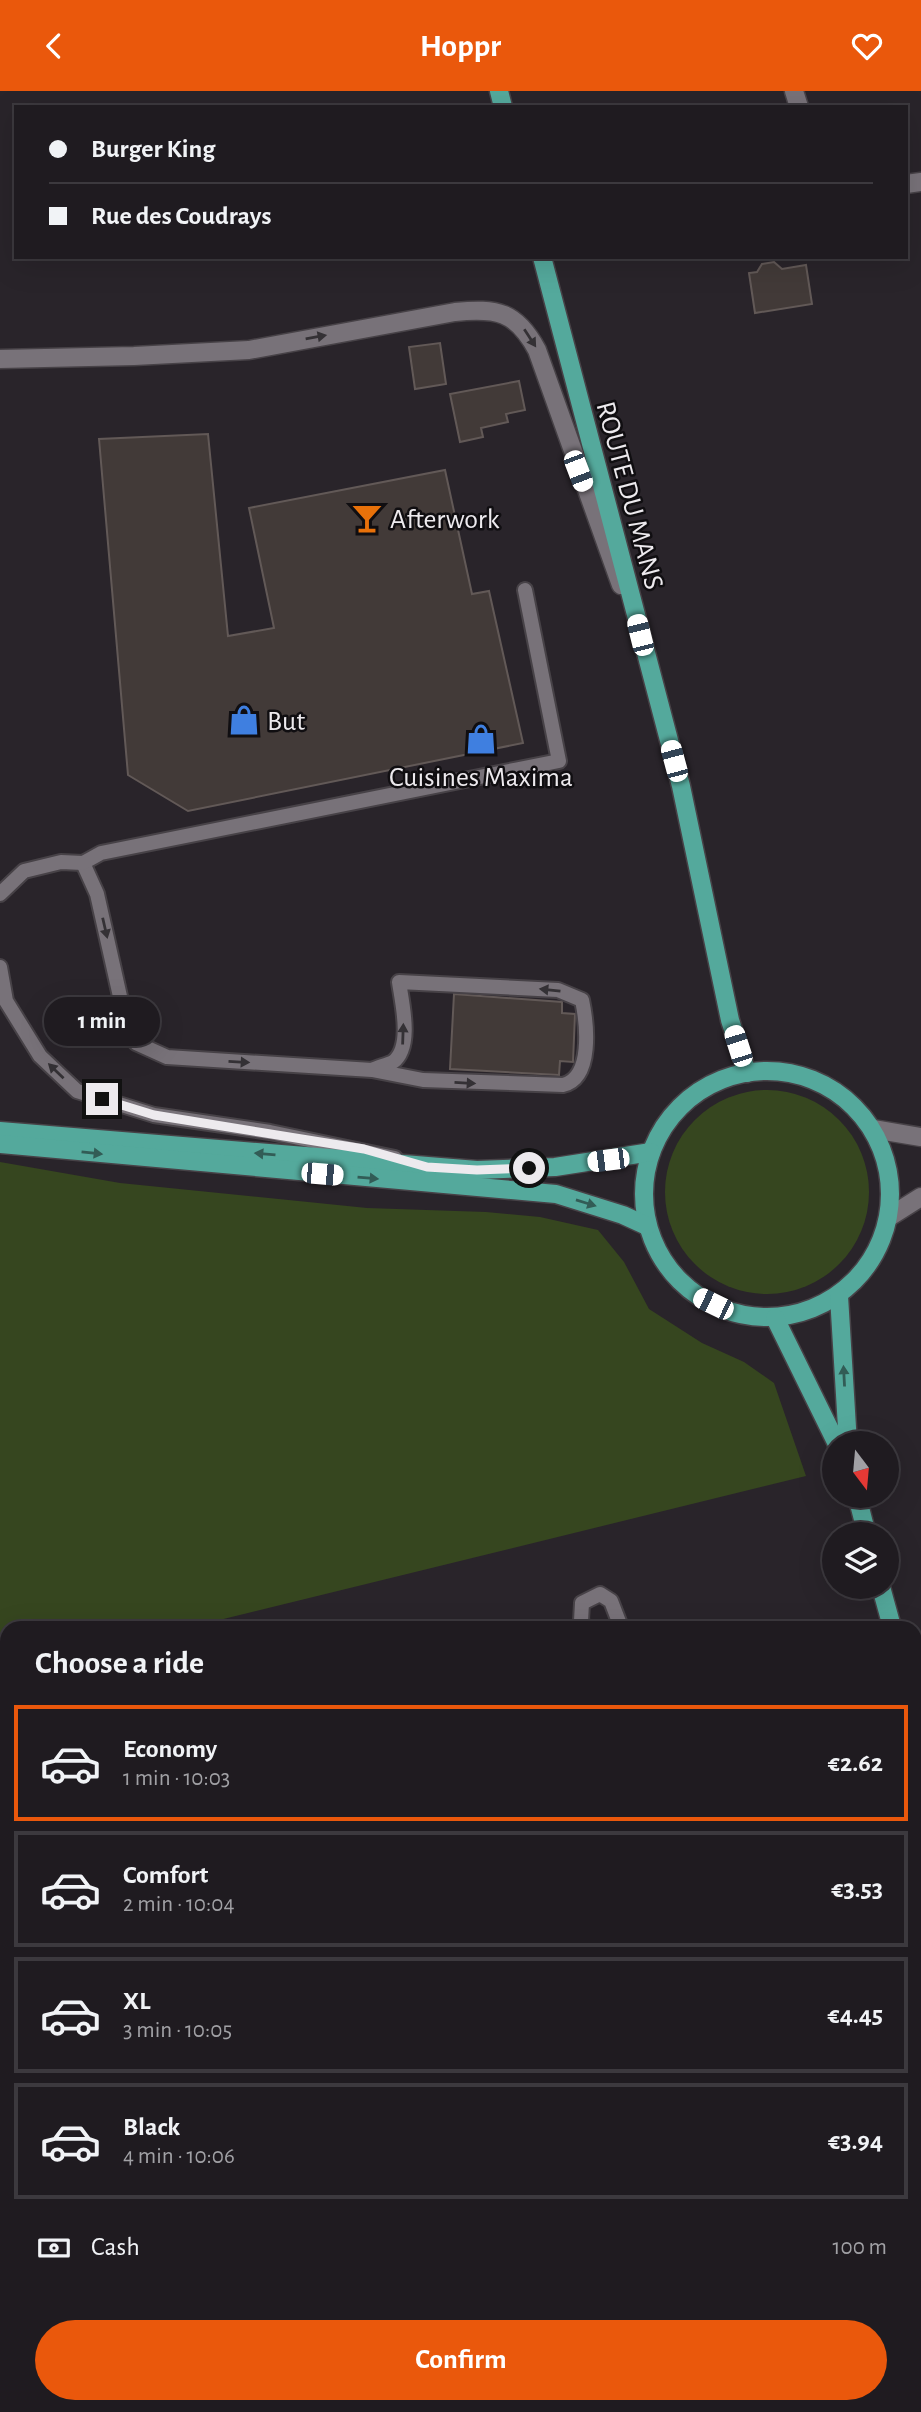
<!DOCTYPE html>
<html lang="en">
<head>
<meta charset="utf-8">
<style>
	body { margin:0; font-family:"Alegreya Sans",sans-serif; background:#272429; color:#f1f3f6; height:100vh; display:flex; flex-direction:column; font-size:26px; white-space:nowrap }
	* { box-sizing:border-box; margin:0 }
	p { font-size:23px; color:#a1a1a5 }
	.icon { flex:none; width:38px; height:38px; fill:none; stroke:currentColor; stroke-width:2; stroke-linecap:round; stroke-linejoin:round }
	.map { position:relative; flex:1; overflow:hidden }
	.details { position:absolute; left:0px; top:1530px; width:922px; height:793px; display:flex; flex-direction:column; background:#1f1b20; border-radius:21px 21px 0 0; box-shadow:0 7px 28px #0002,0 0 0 2px #3c393e }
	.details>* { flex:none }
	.top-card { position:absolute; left:14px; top:14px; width:894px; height:154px; border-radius:0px; box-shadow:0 7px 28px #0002,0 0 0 2px #3c393e; display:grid; align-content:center; height:154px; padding:0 35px; background:#1f1b20 }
	.needle { width:46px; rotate:164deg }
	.controls { position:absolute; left:822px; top:1340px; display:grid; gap:14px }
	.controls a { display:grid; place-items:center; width:77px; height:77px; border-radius:50%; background:#1f1b20; box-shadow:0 7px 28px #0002,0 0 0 2px #3c393e; font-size:35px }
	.end { position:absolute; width:32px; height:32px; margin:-16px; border:9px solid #edeaee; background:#111; box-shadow:0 0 0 4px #111 }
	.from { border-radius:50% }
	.bubble { position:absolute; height:49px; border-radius:24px; background:#1f1b20; box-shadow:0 7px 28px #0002,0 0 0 2px #3c393e; font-size:23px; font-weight:600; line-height:49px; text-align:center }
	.car { position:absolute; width:21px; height:42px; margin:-21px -10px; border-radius:9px; box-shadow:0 0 5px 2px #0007; background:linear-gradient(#fff 24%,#345 0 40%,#fff 0 76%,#345 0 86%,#fff 0) }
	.top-card b { display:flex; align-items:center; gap:24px; height:66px; font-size:26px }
	.top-card b+b { border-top:2px solid #3c393e }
	.top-card i { width:18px; height:18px; background:#f1f3f6 }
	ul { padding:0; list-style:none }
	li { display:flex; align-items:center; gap:21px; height:116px; margin:0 14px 10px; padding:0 21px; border:4px solid #3c393e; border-radius:0px }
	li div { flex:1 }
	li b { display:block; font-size:26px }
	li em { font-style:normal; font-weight:600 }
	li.selected { border-color:#ea580c }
	li>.icon { width:63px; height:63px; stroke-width:1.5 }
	h2 { padding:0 35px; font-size:32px; line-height:84px }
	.pay { display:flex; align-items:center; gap:18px; height:77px; padding:0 35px; font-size:26px }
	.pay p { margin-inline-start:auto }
	.button { display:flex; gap:14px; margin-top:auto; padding:14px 35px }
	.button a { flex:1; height:80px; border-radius:42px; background:#ea580c; color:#fff; font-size:28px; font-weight:600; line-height:80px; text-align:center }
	header { display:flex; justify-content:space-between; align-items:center; height:91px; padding:0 35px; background:#ea580c; color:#fff; font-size:32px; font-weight:600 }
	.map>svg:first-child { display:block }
</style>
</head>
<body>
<header><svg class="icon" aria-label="back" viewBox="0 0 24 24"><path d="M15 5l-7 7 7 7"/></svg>Hoppr<svg class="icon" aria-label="heart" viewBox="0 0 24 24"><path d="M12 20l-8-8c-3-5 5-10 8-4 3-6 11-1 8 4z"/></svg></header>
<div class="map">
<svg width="921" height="2321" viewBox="0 0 921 2321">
	<rect width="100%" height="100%" fill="#29242a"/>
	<g fill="#36461f">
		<circle cx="767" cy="1101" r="102"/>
		<polygon points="0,1071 120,1092 367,1117 486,1121 540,1126 598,1139 624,1171 649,1218 702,1252 744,1271 774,1292 806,1385 191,1536 7,1536 7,1582 0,1583"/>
		<polygon points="7,2056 7,2315 261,2315 263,2321 0,2321 0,2058"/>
	</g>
	<g fill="#423a38" stroke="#625957" stroke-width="2">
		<polygon points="774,171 782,178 806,174 812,213 755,222 749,182 757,181 762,173"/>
		<polygon points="440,252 446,293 415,298 409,256"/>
		<polygon points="519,290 525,319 506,323 508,331 481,337 483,346 460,351 450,303"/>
		<polygon points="208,343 228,545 274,537 249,417 445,379 472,503 489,500 523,652 188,720 128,684 99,348"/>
		<polygon points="454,903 562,911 562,922 575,923 573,971 560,970 559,984 450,978"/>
	</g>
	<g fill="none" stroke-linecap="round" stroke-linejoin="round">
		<g stroke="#474247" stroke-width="18">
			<g id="lane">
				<path d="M83,772L97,803L128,941L136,952L167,966L372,979L423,989L563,994C593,987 587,933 582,909L558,899L399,891C402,912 413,956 393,971C387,974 378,976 372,979"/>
				<polyline points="0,803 24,780 61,771 83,772 101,762 559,670 525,499"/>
				<polyline points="0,876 6,910 40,965 77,1000 154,1024 270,1041 395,1067"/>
				<polyline points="585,1536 581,1530 582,1512 600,1503 611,1510 621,1536"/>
				<polyline points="915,2199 921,2198"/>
				<polyline points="583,2315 585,2321"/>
				<polyline points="840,2315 841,2321"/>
			</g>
		</g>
		<g stroke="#474247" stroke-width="21">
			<g id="street">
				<polyline points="794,0 799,16"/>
				<polyline points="906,93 921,91"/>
				<path d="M0,268L134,265L249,259L455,221C497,217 516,220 537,259L621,494"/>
				<polyline points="873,1038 921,1046"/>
				<polyline points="889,1126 921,1106"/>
			</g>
		</g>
		<g stroke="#474247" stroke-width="21">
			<g id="primary">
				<polyline points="499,0 503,16"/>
				<polyline points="542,166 681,695 730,929 747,982"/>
				<circle cx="767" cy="1103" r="123"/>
				<polyline points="0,1040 477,1079 555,1076 651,1061"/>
				<polyline points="0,1053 556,1103 623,1124 647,1135"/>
				<polyline points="839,1205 848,1353"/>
				<polyline points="775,1227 837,1353"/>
				<polyline points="857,1405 867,1444"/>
				<polyline points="881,1496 892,1536"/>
				<polyline points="915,1628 921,1650"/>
			</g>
		</g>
		<use href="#lane" stroke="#787279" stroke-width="14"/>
		<use href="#street" stroke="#787279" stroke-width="18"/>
		<use href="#primary" stroke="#54a99c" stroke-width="18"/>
	</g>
	<defs><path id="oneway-solid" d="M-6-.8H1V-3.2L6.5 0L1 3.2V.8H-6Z" transform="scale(1.75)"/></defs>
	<g fill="#343135">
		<use href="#oneway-solid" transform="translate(316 246) rotate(-10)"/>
		<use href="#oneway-solid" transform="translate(530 247) rotate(57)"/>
		<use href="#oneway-solid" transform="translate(105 837) rotate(77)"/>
		<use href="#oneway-solid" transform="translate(550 899) rotate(-174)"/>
		<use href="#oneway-solid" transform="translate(403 943) rotate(-88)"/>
		<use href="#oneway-solid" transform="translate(239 971) rotate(3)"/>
		<use href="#oneway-solid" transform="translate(56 980) rotate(-136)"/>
		<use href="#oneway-solid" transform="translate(465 992) rotate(3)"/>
	</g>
	<g fill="#325c56">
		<use href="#oneway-solid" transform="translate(92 1062) rotate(6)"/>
		<use href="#oneway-solid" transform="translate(265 1063) rotate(-175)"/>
		<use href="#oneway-solid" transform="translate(368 1087) rotate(5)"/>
		<use href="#oneway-solid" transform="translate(586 1112) rotate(17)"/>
		<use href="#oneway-solid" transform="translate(844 1285) rotate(-93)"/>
	</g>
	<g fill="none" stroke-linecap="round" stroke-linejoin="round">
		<polyline stroke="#edeaee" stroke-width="9" points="102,1008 154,1024 364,1058 427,1076 477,1079 529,1077"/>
	</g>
	<defs>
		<g id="bar-bare" transform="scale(2.415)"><path d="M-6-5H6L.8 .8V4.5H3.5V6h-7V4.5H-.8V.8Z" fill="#e8710a" stroke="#100e11" stroke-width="2.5" paint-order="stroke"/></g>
		<g id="shop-bare" transform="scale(2.415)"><path d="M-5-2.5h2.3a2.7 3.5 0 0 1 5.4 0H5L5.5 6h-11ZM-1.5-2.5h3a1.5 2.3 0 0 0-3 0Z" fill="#3f7fe0" stroke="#100e11" stroke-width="2.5" paint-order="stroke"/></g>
	</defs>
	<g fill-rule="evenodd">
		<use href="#bar-bare" x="367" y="427"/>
		<use href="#shop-bare" x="244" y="629"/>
		<use href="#shop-bare" x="481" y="648"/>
	</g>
	<g text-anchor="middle" stroke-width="5" stroke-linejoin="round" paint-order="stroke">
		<g font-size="28" fill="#edeaee" stroke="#100e11">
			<text transform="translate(631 404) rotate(75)" y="10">ROUTE DU MANS</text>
		</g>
		<g font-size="28" fill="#edeaee" stroke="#100e11" text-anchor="start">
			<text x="390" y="437">Afterwork</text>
			<text x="267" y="639">But</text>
			<text x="481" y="695" text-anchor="middle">Cuisines Maxima</text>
		</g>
	</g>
</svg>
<div class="controls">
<a><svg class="needle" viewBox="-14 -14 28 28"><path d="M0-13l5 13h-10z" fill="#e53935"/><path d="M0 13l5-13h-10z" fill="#a1a1a5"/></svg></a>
<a><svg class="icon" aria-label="layers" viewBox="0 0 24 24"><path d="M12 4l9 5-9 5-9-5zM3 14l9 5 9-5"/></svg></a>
</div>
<i class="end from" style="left:529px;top:1077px"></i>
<i class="end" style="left:102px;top:1008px"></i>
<div class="bubble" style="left:44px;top:906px;width:116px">1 min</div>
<i class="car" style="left:578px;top:380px;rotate:159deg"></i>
<i class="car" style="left:640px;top:544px;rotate:346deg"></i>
<i class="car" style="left:674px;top:670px;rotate:345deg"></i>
<i class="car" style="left:738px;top:955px;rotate:342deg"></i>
<i class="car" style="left:608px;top:1069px;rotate:263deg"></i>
<i class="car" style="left:322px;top:1083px;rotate:95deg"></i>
<i class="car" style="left:713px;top:1213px;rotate:296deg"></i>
<div class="top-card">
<b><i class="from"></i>Burger King</b>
<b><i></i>Rue des Coudrays</b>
</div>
<section class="details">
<h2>Choose a ride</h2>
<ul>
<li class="selected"><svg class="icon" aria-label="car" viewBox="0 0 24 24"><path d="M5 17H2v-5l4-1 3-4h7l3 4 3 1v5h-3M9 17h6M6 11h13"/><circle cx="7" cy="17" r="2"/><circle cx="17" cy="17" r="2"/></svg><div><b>Economy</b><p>1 min · 10:03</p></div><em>€2.62</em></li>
<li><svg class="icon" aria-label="car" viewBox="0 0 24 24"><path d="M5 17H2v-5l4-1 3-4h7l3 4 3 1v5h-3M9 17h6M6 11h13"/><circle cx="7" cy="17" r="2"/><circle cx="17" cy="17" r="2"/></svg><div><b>Comfort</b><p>2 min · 10:04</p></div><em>€3.53</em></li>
<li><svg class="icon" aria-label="car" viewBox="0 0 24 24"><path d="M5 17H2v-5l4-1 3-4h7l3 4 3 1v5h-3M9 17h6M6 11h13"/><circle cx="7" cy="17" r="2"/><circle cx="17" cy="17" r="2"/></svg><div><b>XL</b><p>3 min · 10:05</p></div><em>€4.45</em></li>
<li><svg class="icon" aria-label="car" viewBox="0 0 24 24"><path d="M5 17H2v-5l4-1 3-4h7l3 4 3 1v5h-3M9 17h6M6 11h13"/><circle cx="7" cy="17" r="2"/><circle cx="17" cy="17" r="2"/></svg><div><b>Black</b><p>4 min · 10:06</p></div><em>€3.94</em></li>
</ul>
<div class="pay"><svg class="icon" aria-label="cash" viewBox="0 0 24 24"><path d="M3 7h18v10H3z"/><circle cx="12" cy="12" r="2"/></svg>Cash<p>100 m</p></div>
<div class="button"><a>Confirm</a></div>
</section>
</div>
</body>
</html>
